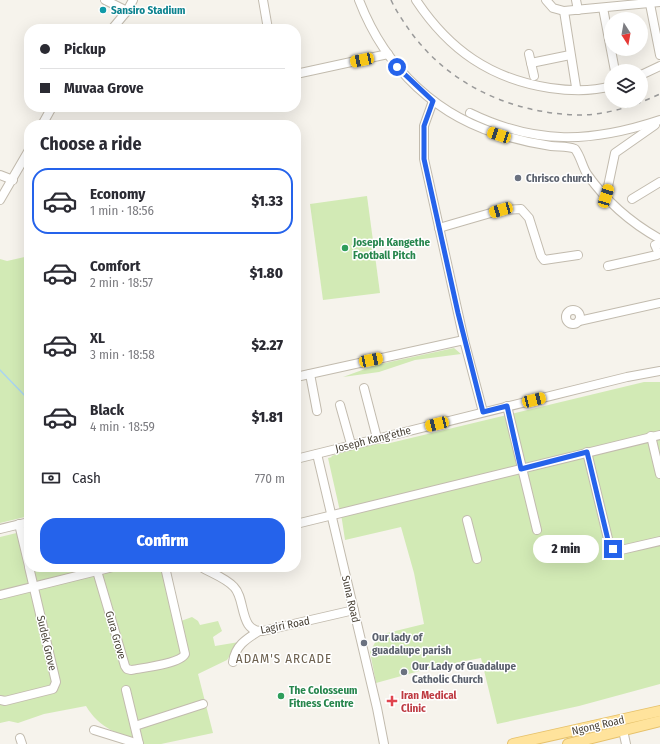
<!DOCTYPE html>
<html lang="en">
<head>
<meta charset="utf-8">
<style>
	body { margin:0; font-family:"Fira Sans Condensed",sans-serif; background:#f2f2f3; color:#2b2b33; height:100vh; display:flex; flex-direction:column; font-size:15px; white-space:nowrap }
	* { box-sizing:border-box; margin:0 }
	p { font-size:13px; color:#7c7c81 }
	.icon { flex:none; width:22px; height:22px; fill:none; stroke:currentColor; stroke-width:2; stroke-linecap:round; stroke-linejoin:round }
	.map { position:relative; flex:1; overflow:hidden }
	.side { position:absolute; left:24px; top:120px; width:277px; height:452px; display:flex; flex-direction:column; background:#fff; border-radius:16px; box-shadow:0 4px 16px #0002 }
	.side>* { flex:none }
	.banner { position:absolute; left:24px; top:24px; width:277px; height:88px; border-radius:16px; box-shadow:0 4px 16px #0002; display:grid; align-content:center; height:88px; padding:0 16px; background:#fff }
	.needle { width:26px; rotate:169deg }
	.fabs { position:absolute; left:604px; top:12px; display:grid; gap:8px }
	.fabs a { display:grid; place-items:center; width:44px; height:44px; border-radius:50%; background:#fff; box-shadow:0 4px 16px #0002; font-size:20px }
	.end { position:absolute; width:18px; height:18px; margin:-9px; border:5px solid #2563eb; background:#fff; box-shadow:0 0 0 2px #fff }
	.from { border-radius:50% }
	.bubble { position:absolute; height:28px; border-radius:14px; background:#fff; box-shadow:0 4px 16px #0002; font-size:13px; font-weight:800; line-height:28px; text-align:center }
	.car { position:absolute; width:12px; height:24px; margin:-12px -6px; border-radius:5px; box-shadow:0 0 3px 1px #0007; background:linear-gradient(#f5c518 24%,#345 0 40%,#f5c518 0 76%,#345 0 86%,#f5c518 0) }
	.banner b { display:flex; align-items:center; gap:14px; height:38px; font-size:15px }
	.banner b+b { border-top:1px solid #e1e1e2 }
	.banner i { width:10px; height:10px; background:#2b2b33 }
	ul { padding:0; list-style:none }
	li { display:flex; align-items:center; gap:12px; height:66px; margin:0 8px 6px; padding:0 8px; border:2px solid transparent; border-radius:16px }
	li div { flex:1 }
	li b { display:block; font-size:15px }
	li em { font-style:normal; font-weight:800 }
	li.current { border-color:#2563eb }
	li>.icon { width:36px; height:36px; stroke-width:1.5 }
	h2 { padding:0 16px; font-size:18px; line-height:48px }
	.pay { display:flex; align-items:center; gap:10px; height:44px; padding:0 16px; font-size:15px }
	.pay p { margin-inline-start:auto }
	.action { display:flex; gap:8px; margin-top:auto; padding:8px 16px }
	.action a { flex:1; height:46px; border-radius:16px; background:#2563eb; color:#fff; font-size:16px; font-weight:800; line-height:46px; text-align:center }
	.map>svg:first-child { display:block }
</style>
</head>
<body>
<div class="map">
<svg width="660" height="744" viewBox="0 0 660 744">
	<rect width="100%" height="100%" fill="#f6f3ec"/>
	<g fill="#d2eab5">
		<polygon points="367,196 380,293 323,300 310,204"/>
		<polygon points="29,256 29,516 0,523 0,259 7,261"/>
		<polygon points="454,348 461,354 415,360 379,372 343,377 376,365"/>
		<path d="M644,382H660V684L579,706L497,724L481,658L434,667L376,683L370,652L379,635L424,624L414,573L401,527L345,540L342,520L328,458L332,457L331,456C348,451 368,443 386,444Z"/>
		<path d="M29,530V567H165L181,621L192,617L198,621L200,625L218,621L222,631L213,637L215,646L239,642L227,660L198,674L213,733L161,744H143V742C119,735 99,728 86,706L44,714L18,723L9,721L0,723V537Z"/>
	</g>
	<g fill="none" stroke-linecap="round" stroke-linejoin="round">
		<polyline stroke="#a9d4f2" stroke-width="1.5" points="0,370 29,400"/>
		<g stroke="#c2bbae" stroke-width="10">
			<g id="minor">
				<polyline points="105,0 127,11"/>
				<polyline points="263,0 268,29"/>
				<path d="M359,0C385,68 438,119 509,137C523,141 537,144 551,146C559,147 568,146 575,149C581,157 582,166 587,174C606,201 631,223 660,239"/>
				<path d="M416,0C449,50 491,79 550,88C571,91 591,92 611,86"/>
				<polyline points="546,0 553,8 564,11 660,2"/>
				<polyline points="576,0 578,10"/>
				<polyline points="650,4 660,55"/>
				<polyline points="603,8 615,71"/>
				<polyline points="564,11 576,87"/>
				<polyline points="112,29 127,11 133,0"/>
				<polyline points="529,54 534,76"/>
				<polyline points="531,63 570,55"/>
				<polyline points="296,74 388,54"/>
				<polyline points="641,75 660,66"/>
				<polyline points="433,101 424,126 424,159 464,340 483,412"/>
				<path d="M470,113C536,145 591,143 660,120"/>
				<polyline points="42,125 52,107"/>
				<polyline points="0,175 13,180"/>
				<polyline points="606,196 615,153 655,125"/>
				<polyline points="632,199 660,182"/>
				<polyline points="0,200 29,150"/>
				<polyline points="439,228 501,210 521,209 529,218 541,256 544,260 578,255"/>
				<polyline points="608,266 657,255 659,254 655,245 660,244"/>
				<circle cx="573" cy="317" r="7"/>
				<polyline points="579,321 660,303"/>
				<polyline points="310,374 317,411"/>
				<polyline points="296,377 464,340"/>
				<polyline points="364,388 377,438"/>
				<polyline points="340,405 351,444"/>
				<polyline points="507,406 537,530"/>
				<polyline points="651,436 660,474"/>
				<polyline points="587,452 610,547 621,550 660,541"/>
				<polyline points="317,454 377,708 384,744"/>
				<polyline points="296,459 627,377 660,371"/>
				<polyline points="467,520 477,559"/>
				<polyline points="19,524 29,566"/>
				<polyline points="296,524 660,435"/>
				<polyline points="0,529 29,522"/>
				<path d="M201,567C211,573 226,578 234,587C246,599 239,633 263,631L354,610"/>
				<path d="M97,571L125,666L127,669L131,670C142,668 180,664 185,654L165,567"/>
				<polyline points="0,595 113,567"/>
				<path d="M233,662C235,646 246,639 259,631"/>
				<polyline points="126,690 139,744"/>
				<polyline points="0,700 5,701 53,689 56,682 29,567"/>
				<polyline points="135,726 203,704"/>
				<polyline points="94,730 139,744"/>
				<polyline points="623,730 626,744"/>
				<polyline points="20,738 22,744"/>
			</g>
		</g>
		<g stroke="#e6c16a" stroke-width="12">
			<g id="major">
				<polyline points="513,744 660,711"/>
				<polyline points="568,744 660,721"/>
			</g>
		</g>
		<use href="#minor" stroke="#fff" stroke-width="8"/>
		<use href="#major" stroke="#ffe39c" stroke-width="10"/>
		<path stroke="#9a9a9a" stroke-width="1.5" stroke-dasharray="5 5" stroke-linecap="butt" d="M391,0C396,11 403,21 410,31C449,85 510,112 575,115C604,116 634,106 660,94"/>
	</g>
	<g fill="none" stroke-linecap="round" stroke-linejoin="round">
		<polyline stroke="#2563eb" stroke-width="5" points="397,67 433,101 424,126 424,159 458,313 483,412 507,406 521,469 587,452 608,540 613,549"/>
	</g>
	<circle fill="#0f9aa8" stroke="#fff" stroke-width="1.5" cx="103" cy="10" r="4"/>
	<g fill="#6b7280" stroke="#fff" stroke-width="1.5">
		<circle cx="518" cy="178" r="4"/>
		<circle cx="364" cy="643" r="4"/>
		<circle cx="404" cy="672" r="4"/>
	</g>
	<g fill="#2e9e5b" stroke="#fff" stroke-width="1.5">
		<circle cx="345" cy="248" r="4"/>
		<circle cx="281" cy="696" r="4"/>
	</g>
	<path fill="#e0444e" stroke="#fff" stroke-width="1.5" d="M390 695h4v4h4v4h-4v4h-4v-4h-4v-4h4z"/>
	<g text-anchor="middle" stroke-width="3" stroke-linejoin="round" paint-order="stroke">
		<g font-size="11" font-weight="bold" fill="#0d838f" stroke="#fff" text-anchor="start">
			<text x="111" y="14">Sansiro Stadium</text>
		</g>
		<g font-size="11" font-weight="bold" fill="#5b616d" stroke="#fff" text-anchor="start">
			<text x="526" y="182">Chrisco church</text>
			<text x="372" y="641">Our lady of<tspan x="372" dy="13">guadalupe parish</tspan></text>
			<text x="412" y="670">Our Lady of Guadalupe<tspan x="412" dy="13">Catholic Church</tspan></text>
		</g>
		<g font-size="11" font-weight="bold" fill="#27864d" stroke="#fff" text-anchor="start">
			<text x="353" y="246">Joseph Kangethe<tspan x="353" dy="13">Football Pitch</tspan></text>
			<text x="289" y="694">The Colosseum<tspan x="289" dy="13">Fitness Centre</tspan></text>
		</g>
		<g font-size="11" fill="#4b4439" stroke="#fff">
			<text transform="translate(373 439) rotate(-14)" y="4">Joseph Kang'ethe</text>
			<text transform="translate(351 599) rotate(77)" y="4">Suna Road</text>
			<text transform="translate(285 625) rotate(-11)" y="4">Lagiri Road</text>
			<text transform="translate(116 635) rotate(74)" y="4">Gura Grove</text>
			<text transform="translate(47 643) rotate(77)" y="4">Sudek Grove</text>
			<text transform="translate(598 725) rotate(-13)" y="4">Ngong Road</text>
		</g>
		<g font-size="11" font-weight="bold" fill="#be3a42" stroke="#fff" text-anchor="start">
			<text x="401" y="699">Iran Medical<tspan x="401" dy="13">Clinic</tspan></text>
		</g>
		<g font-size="13" letter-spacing="1" fill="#6e6250" stroke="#fff">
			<text x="284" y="663">ADAM'S ARCADE</text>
		</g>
	</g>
</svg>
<div class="fabs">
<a><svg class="needle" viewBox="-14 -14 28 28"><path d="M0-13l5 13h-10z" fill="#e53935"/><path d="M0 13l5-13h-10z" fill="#7c7c81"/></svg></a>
<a><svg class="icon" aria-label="layers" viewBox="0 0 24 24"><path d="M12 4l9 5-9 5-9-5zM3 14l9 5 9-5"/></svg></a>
</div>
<i class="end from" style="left:397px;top:67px"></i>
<i class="end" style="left:613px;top:549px"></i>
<div class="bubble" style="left:533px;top:535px;width:66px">2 min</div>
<i class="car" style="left:362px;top:60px;rotate:258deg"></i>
<i class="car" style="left:499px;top:135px;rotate:288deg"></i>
<i class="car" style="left:606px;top:196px;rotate:17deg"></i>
<i class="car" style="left:501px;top:210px;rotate:254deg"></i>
<i class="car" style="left:371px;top:360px;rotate:78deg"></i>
<i class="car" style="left:534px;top:400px;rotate:76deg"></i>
<i class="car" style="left:437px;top:424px;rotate:256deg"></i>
<div class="banner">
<b><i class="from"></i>Pickup</b>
<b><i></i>Muvaa Grove</b>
</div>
<section class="side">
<h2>Choose a ride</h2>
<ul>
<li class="current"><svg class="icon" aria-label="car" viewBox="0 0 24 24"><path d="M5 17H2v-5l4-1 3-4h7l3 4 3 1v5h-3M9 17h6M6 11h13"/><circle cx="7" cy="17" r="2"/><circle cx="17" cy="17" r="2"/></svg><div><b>Economy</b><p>1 min · 18:56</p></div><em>$1.33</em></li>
<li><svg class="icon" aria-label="car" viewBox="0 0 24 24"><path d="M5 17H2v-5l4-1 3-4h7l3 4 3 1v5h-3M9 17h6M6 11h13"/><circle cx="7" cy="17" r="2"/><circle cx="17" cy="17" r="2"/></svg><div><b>Comfort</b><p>2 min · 18:57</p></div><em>$1.80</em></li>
<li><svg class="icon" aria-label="car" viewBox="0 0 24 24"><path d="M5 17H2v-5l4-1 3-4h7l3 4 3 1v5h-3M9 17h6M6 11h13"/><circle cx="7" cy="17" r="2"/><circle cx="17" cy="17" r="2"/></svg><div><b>XL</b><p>3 min · 18:58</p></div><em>$2.27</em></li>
<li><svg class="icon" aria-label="car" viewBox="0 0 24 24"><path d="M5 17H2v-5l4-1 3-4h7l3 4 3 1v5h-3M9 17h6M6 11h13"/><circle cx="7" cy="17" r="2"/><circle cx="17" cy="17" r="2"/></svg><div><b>Black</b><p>4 min · 18:59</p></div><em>$1.81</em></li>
</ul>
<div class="pay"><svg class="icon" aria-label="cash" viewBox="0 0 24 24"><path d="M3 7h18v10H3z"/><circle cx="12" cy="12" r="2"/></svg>Cash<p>770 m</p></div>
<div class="action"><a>Confirm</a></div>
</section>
</div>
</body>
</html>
